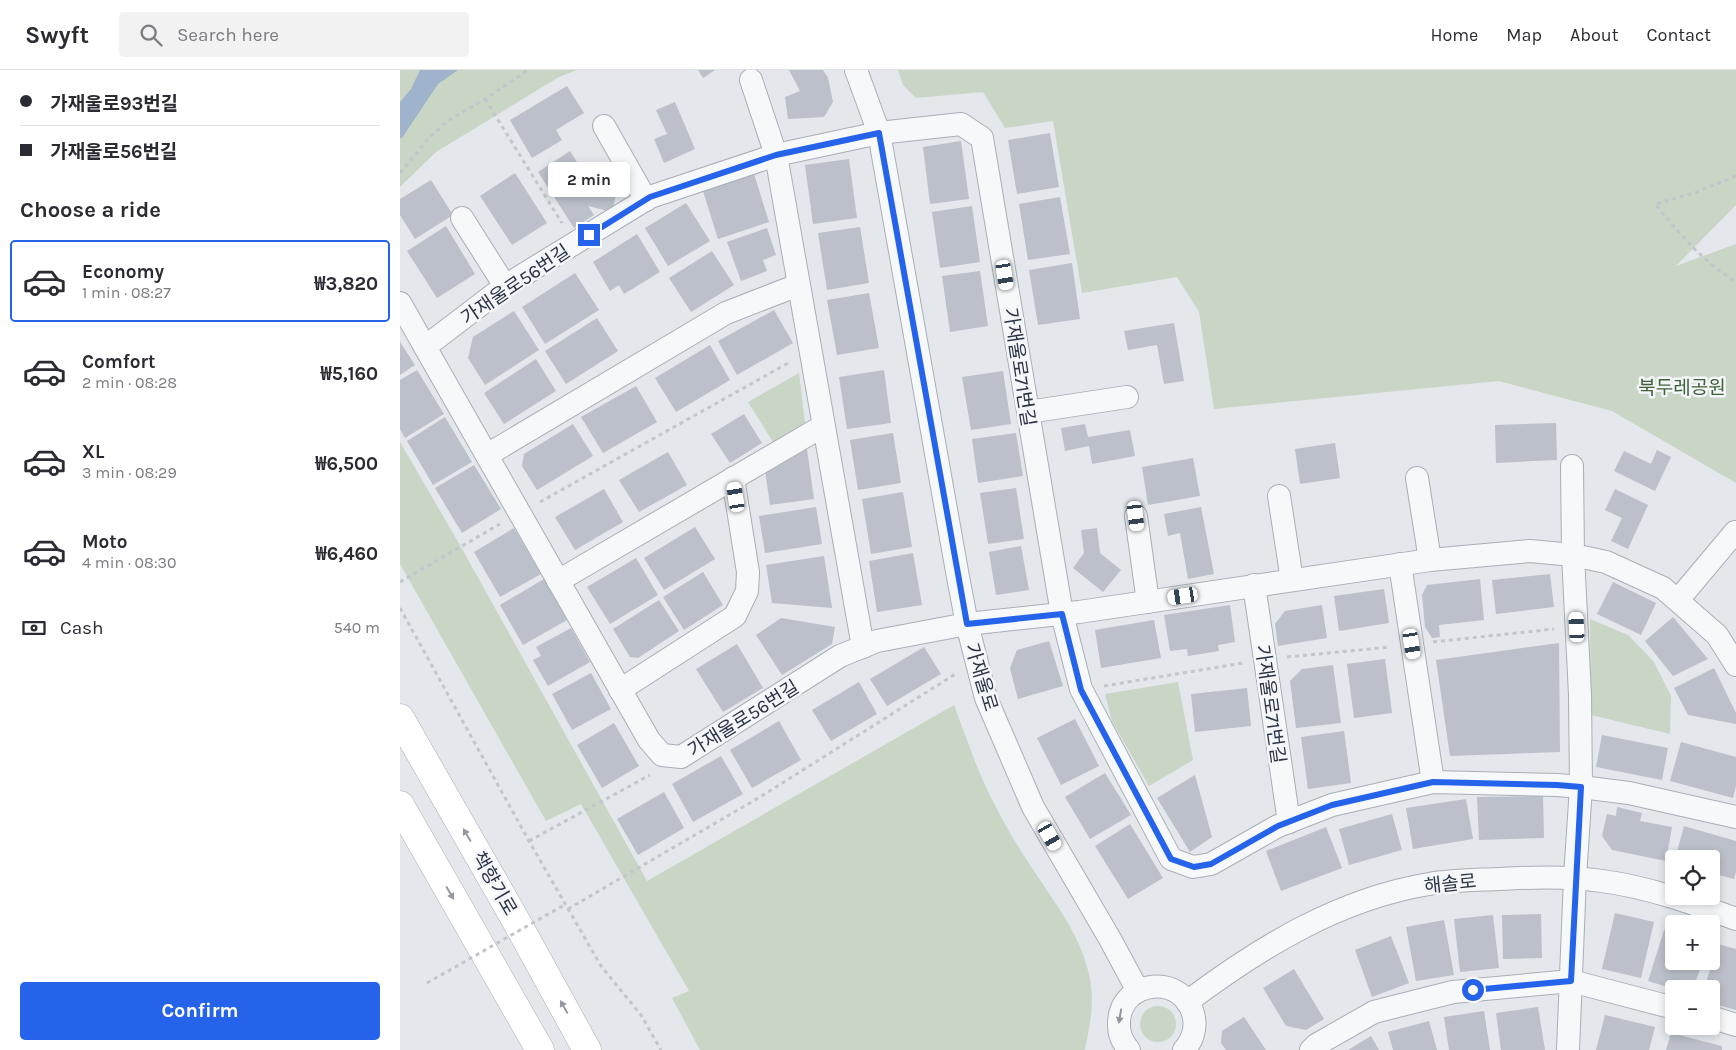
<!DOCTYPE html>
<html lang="en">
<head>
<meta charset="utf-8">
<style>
	body { margin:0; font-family:Karla,"Noto Sans KR",sans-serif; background:#f2f2f3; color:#2b2b33; height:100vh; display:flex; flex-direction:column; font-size:19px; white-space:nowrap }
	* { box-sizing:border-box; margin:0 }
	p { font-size:16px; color:#7c7c81 }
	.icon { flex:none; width:28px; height:28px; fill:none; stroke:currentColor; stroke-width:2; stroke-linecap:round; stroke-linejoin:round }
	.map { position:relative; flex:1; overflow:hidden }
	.sheet { display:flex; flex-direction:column; background:#fff; width:400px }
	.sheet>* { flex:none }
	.banner { display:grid; align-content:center; height:110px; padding:0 20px; background:#fff }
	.tools { position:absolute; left:1265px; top:780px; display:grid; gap:10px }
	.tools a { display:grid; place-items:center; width:55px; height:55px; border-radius:5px; background:#fff; box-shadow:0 2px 8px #0003; font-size:25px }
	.end { position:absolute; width:22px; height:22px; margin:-11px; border:6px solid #2563eb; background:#fff; box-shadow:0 0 0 2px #fff }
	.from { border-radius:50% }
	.bubble { position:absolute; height:35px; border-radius:5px; background:#fff; box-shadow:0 2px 8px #0003; font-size:16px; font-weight:700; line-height:35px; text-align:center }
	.car { position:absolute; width:15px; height:30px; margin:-15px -8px; border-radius:6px; box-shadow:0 0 4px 1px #0007; background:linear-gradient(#fff 24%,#345 0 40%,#fff 0 76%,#345 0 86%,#fff 0) }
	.banner b { display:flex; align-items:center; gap:18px; height:48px; font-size:19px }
	.banner b+b { border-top:1px solid #e1e1e2 }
	.banner i { width:12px; height:12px; background:#2b2b33 }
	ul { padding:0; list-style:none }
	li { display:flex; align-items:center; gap:15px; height:82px; margin:0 10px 8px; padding:0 10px; border:2px solid transparent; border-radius:5px }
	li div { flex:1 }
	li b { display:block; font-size:19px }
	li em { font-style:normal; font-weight:700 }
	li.current { border-color:#2563eb }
	li>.icon { width:45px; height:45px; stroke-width:1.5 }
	h2 { padding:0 20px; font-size:22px; line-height:60px }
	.pay { display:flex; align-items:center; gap:12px; height:55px; padding:0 20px; font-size:19px }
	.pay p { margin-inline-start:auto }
	.primary-button { display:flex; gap:10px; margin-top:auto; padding:10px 20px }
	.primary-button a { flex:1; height:58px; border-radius:5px; background:#2563eb; color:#fff; font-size:20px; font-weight:700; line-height:58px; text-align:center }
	header { display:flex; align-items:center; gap:30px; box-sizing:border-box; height:70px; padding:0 25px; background:#fff; border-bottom:1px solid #e1e1e2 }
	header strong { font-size:24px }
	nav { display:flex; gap:28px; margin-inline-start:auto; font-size:18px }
	.search { width:350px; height:45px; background:#f2f2f3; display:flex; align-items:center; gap:12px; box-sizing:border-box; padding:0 18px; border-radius:5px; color:#7c7c81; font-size:19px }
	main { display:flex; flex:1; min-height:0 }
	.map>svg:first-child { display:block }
</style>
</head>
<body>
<header>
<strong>Swyft</strong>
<div class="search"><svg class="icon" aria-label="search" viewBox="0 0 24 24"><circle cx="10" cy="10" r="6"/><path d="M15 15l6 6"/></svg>Search here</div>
<nav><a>Home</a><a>Map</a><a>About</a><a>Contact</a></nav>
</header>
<main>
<section class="sheet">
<div class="banner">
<b><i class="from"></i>가재울로93번길</b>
<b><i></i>가재울로56번길</b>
</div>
<h2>Choose a ride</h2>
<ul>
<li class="current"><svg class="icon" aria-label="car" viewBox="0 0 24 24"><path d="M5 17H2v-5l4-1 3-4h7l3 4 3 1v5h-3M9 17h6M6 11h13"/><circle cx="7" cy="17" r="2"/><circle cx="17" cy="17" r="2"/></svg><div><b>Economy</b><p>1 min · 08:27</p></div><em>₩3,820</em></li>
<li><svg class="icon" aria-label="car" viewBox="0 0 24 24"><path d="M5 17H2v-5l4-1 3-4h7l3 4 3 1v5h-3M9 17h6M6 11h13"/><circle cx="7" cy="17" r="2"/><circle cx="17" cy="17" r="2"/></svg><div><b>Comfort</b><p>2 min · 08:28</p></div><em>₩5,160</em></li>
<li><svg class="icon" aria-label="car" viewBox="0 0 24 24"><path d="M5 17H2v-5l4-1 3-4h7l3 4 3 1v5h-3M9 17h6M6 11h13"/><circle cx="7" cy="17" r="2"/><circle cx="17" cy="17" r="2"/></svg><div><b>XL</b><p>3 min · 08:29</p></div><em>₩6,500</em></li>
<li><svg class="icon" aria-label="car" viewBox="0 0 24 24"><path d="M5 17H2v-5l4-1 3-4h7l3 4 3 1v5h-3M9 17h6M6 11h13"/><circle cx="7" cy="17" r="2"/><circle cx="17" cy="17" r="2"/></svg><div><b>Moto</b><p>4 min · 08:30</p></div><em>₩6,460</em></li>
</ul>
<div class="pay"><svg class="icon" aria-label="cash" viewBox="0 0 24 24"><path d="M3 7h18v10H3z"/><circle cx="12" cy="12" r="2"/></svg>Cash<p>540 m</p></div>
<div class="primary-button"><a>Confirm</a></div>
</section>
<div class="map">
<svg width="1336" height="980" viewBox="0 0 1336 980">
	<rect width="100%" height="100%" fill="#e4e7ec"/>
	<g fill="#c9d6c5">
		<polygon points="0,0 177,0 159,7 36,82 0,117"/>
		<polygon points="498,0 1336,0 1336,135 1276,196 1336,174 1336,413 1212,341 1099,311 814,339 799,242 777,207 682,223 653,51 605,58 583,22 516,28 503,15"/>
		<polygon points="399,303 405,353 373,372 348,332"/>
		<path d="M0,372L61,477L247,811L554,635C567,669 578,704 596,737C606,757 618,777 630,795C654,832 686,871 691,916C694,937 689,959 685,980H300L272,928L289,921L181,734L146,751L0,494Z"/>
		<polygon points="1190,549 1228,565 1254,592 1271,626 1270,664 1191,645"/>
		<polygon points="778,612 793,690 749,716 712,651 705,624"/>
		<circle cx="758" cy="954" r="18"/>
	</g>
	<polygon fill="#9fb4cc" points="20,0 58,0 38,14 2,68 0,68 0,32 11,19"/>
	<g fill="#bbc0ca">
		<polygon points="298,0 315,0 303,8"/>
		<polygon points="389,0 423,0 428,8 433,32 424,47 388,49 385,27 400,21"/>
		<polygon points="167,16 184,43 156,60 162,70 132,88 110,50"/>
		<polygon points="275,32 295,79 264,93 254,69 267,64 256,40"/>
		<polygon points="650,63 659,117 617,124 608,70"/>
		<polygon points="561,71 569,129 530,134 523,77"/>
		<polygon points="170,81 187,108 218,117 212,142 188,136 194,145 174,158 138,102"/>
		<polygon points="449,89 457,148 413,154 405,95"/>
		<polygon points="115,103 147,153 112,175 80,126"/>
		<polygon points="354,104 369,152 318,169 303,121"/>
		<polygon points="31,110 53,145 15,169 0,145 0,129"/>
		<polygon points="660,127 670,184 628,190 619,134"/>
		<polygon points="286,133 310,171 268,196 245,158"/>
		<polygon points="572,136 580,192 540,198 532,142"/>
		<polygon points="46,156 75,204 37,228 7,181"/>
		<polygon points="460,157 469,213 427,220 418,163"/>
		<polygon points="367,158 376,185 363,190 367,201 341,211 327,172"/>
		<polygon points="237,164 260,202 224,224 219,215 210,221 193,192"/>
		<polygon points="312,181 334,215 291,242 269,208"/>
		<polygon points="672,193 680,249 638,255 629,200"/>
		<polygon points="580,201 588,256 550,262 542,206"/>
		<polygon points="175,203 199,240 145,274 122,237"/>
		<polygon points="469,223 479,278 437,285 427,230"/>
		<polygon points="374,240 393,273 337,305 318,271"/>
		<polygon points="114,241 139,280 85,315 68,288 73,267"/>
		<polygon points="197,248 218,281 166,314 145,281"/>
		<polygon points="774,253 784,311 764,314 757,275 728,280 724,261"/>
		<polygon points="0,272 15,295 0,305"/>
		<polygon points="310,275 330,310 276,342 255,308"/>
		<polygon points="136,289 156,321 104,354 84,323"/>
		<polygon points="17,300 44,344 5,368 0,359 0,310"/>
		<polygon points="484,300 491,353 447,359 439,307"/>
		<polygon points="603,301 611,354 571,360 562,307"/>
		<polygon points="236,316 257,352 203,383 181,347"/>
		<polygon points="344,344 362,373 330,393 311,364"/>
		<polygon points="45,347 72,392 33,415 7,371"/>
		<polygon points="1156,353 1157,390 1096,393 1095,355"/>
		<polygon points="173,354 193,386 137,420 122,396 124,384"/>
		<polygon points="685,354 688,367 730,360 735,386 692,394 689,376 665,381 661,358"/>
		<polygon points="493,363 501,413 458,420 450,370"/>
		<polygon points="616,363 623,406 578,413 572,369"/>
		<polygon points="935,373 940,408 900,414 895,379"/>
		<polygon points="407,379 414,429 370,435 365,400"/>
		<polygon points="1257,380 1271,387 1255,421 1214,401 1224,381 1251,394"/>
		<polygon points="268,382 287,415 239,442 219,410"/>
		<polygon points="793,388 800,426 748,435 742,397"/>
		<polygon points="74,395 101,439 62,463 35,418"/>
		<polygon points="616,418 624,469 588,474 580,423"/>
		<polygon points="204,419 223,452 175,480 155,447"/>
		<polygon points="1215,419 1248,435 1228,479 1211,471 1222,448 1205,440"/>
		<polygon points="503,422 512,477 471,484 462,429"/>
		<polygon points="416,437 422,474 365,483 359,446"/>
		<polygon points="801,437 814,504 788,509 780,463 768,466 764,444"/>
		<polygon points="295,457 315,489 264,520 244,488"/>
		<polygon points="114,458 141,504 100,527 74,482"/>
		<polygon points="697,458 700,483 721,500 703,522 673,498 684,483 681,460"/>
		<polygon points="621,476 629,520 596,525 589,482"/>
		<polygon points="513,483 522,535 477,542 469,491"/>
		<polygon points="424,486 432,538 372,533 366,495"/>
		<polygon points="236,488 258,525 210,554 187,517"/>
		<polygon points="303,502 323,535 284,560 263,527"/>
		<polygon points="1150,504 1154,537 1096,544 1092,510"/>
		<polygon points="144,509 167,550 123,575 100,535"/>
		<polygon points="1080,509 1084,550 1039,555 1040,567 1032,568 1025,557 1022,525 1027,515"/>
		<polygon points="1213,512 1256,533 1241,565 1197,544"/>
		<polygon points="984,519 989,553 939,561 934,526"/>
		<polygon points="259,530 279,561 238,588 230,587 213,559"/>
		<polygon points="830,535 835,572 818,575 819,581 788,586 787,579 770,581 764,545"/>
		<polygon points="922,535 927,568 878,576 875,554 885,541"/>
		<polygon points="1273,547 1308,589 1273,606 1245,571"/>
		<polygon points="381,548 435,557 432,574 382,605 356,565"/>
		<polygon points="754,550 761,588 701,598 695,560"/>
		<polygon points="171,558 190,592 148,616 133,590 141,586 136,577"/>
		<polygon points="649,571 663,616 618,629 610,598 617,580"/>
		<polygon points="1159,573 1160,682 1050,686 1036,590"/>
		<polygon points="337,574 363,618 323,642 296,599"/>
		<polygon points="524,577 541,604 487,636 470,609"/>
		<polygon points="985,589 992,643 954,648 947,594"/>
		<polygon points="933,595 941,653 896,658 890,611 902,599"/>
		<polygon points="1314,598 1336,643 1336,654 1288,645 1274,618"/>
		<polygon points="191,603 211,639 172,660 152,624"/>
		<polygon points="459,612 477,644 431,671 412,640"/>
		<polygon points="847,618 851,656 795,662 791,624"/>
		<polygon points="675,649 699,696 661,715 637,668"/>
		<polygon points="379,651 401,690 352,718 330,680"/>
		<polygon points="214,653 239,696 202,718 177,675"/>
		<polygon points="944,661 951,713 908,719 901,667"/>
		<polygon points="1202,665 1268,678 1262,710 1196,697"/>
		<polygon points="1281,672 1336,687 1336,716 1333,728 1270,711"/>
		<polygon points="321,686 343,724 293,752 272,714"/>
		<polygon points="705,703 731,745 690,769 665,727"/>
		<polygon points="795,705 812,767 790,782 757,728"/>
		<polygon points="264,722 284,758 238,785 217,749"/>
		<polygon points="1143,726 1144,768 1079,770 1077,727"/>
		<polygon points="1066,729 1073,769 1013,779 1006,738"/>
		<polygon points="1217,737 1242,743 1240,751 1272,757 1266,791 1212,780 1202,766 1207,744 1216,746"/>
		<polygon points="992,744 1002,780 949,795 939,759"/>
		<polygon points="730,754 763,808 728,829 695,776"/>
		<polygon points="1284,756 1336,771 1336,801 1334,809 1311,803 1311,789 1275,789"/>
		<polygon points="926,757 942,798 881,821 866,781"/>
		<polygon points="1215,843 1254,852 1241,908 1202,899"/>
		<polygon points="1141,844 1142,888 1103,889 1102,845"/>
		<polygon points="1093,845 1099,898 1060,902 1054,849"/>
		<polygon points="1044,850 1054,905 1016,911 1006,857"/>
		<polygon points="1264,860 1274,863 1274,891 1303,891 1293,919 1274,919 1248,911"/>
		<polygon points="991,866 1009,913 972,927 955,880"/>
		<polygon points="1318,874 1336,879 1336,940 1311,933 1311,919 1304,919"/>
		<polygon points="894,899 924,949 906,960 886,956 863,918"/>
		<polygon points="1138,937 1145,980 1101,980 1096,943"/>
		<polygon points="1084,941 1090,980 1049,980 1044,947"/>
		<polygon points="1205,945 1255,957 1249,980 1196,980"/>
		<polygon points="844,947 866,980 826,980 821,973 822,961"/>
		<polygon points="1029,951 1037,980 993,980 988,962"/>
		<polygon points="1271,963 1322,976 1322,980 1266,980"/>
		<polygon points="971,966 979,980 948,980"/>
	</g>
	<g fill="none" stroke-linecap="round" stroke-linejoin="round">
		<g stroke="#a9aeb7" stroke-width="24">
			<g id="street">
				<polyline points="456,0 479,63 558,507 567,554 586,628 633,737 710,869 738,921"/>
				<polyline points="351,10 376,85 463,577"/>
				<polyline points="204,56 246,130"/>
				<polyline points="62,148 105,216"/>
				<polyline points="0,233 25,277"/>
				<polyline points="628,342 727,327"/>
				<polyline points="87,385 326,243 398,215"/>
				<polyline points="1017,408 1030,490"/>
				<polyline points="879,426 892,510"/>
				<polyline points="736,446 748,532"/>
				<polyline points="1000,494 1033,712"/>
				<polyline points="158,511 423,356"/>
				<polyline points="854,515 889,752"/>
				<polyline points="1278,530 1335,462"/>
				<polyline points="1336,595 1317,565 1263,518 1206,492 1173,485 1130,481 1030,490 679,542 567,554 477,571 440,586 281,687 262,685 249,670 25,277 105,216 250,127 376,85 479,63 561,54 582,68 662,544 681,619 771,789 793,797 811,794 878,756 932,735 1033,712 1157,715 1181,717 1229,723 1336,747"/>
				<polyline points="220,620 335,546 347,521 348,502 333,408"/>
				<path d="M787,932C859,878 938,829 1029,814C1052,810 1077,810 1100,809C1134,807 1168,806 1202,811C1248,817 1292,833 1336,849"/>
				<polyline points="1311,947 1336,955"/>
				<path d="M729,980C723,973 719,966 719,956C717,908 786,902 794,948C796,959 792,972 784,980"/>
				<polyline points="911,980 916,975 974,942 1053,922 1171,911 1274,938"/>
				<polyline points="1168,980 1175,807 1181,717 1180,625 1173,485 1172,396"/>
			</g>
		</g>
		<g stroke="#a9aeb7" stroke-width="29">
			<g id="secondary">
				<polyline points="0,648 115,849 187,980"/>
				<polyline points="0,735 140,980"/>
			</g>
		</g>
		<g stroke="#c2c5cb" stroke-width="3" stroke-dasharray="4 4" stroke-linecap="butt">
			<polyline points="85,29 162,153"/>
			<polyline points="0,103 28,69 49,50 85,29 128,0"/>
			<path d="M1336,106L1297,122L1255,134C1280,164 1302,191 1336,212"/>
			<polyline points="140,432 390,292"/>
			<polyline points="0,512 100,454"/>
			<polyline points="0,538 129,771 201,896 241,945 261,980"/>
			<polyline points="1033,572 1154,559"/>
			<polyline points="887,587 990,577"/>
			<polyline points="704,616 843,593"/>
			<polyline points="129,771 250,705"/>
			<polyline points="168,839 360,727 557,603"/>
		</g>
		<use href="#street" stroke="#f7f8fa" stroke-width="22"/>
		<use href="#secondary" stroke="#fff" stroke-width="28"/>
		<polyline stroke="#c2c5cb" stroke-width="3" stroke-dasharray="4 4" stroke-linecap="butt" points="27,913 166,834"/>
	</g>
	<defs><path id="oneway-solid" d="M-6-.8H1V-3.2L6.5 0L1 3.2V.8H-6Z" transform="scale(1.25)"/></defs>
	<g fill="#959aa2">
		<use href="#oneway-solid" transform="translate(67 765) rotate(-120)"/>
		<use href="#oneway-solid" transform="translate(50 823) rotate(60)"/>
		<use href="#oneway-solid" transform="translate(164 937) rotate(-119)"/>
	</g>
	<use fill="#9196a0" href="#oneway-solid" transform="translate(720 946) rotate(100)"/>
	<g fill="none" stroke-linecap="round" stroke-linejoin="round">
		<polyline stroke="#2563eb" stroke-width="6" points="189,165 250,127 376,85 479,63 567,554 662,544 681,620 771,789 794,797 811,794 878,756 932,735 1033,712 1157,715 1181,717 1171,911 1073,920"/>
	</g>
	<g text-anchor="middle" stroke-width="5" stroke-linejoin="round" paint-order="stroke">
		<g font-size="19" fill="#2b3445" stroke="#f4f6f9">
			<text transform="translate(115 214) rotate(-34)" y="7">가재울로56번길</text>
			<text transform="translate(620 297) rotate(81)" y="7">가재울로71번길</text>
			<text transform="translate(582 607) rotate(73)" y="7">가재울로</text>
			<text transform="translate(871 634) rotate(82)" y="7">가재울로71번길</text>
			<text transform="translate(343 648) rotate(-32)" y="7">가재울로56번길</text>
			<text transform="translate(95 813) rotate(60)" y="7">책향기로</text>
			<text transform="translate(1050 813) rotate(-6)" y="7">해솔로</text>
		</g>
		<g font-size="19" fill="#3f6138" stroke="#f4f6f9">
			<text x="1282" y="324">북두레공원</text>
		</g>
	</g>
</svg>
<div class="tools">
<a><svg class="icon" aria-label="locate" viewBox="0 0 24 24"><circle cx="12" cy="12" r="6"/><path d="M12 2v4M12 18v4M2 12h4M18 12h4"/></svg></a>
<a>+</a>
<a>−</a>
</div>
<i class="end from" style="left:1073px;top:920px"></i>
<i class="end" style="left:189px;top:165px"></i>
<div class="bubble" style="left:148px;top:92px;width:82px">2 min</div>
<i class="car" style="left:605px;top:205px;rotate:171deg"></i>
<i class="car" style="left:336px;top:427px;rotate:351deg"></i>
<i class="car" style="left:736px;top:446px;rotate:173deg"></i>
<i class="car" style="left:783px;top:526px;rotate:261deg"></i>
<i class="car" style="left:1177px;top:557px;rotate:357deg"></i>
<i class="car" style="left:1012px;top:574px;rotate:171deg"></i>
<i class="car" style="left:650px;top:766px;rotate:150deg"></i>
</div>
</main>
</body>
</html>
